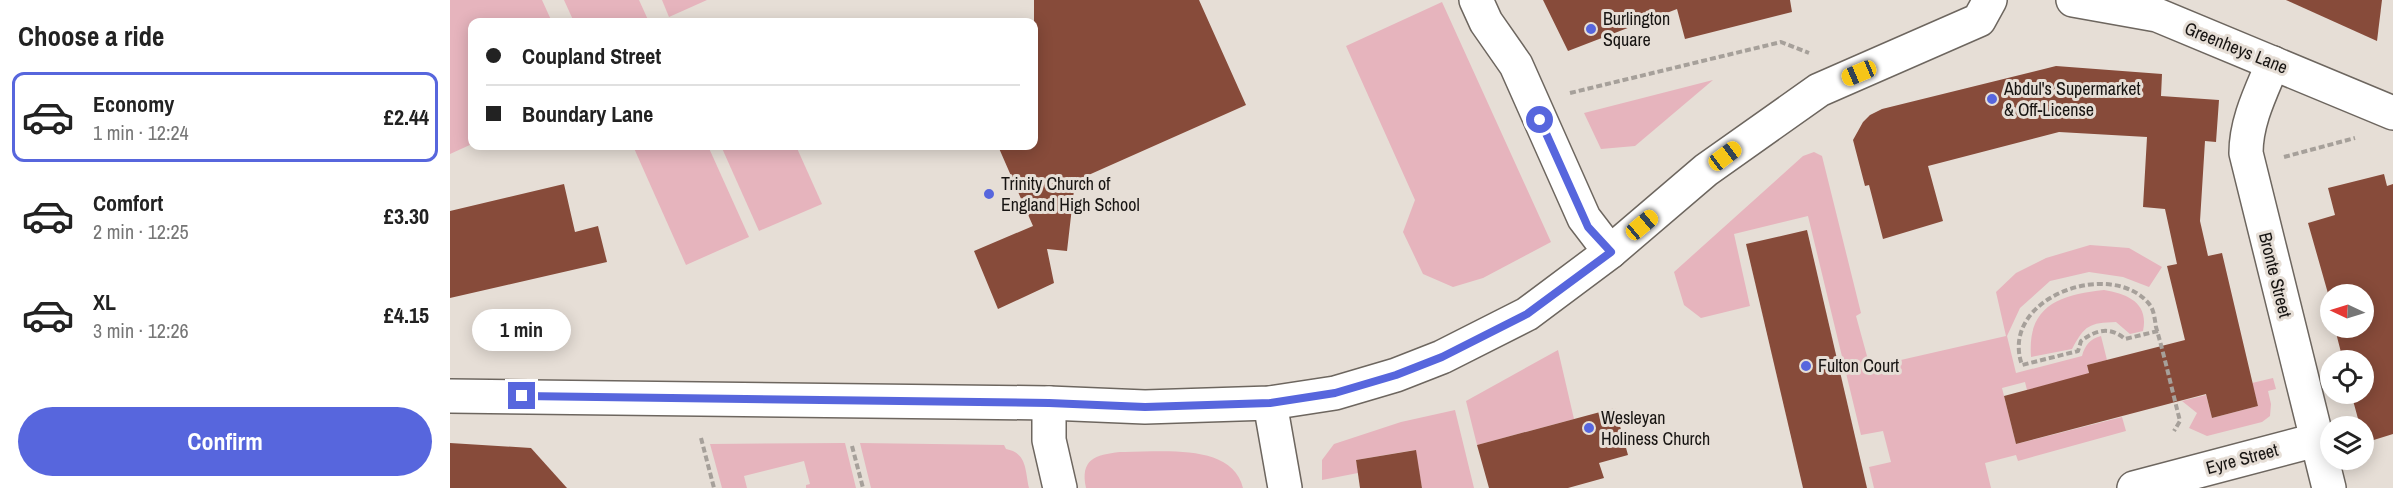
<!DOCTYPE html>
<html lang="en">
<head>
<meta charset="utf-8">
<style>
	body { margin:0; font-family:"Archivo Narrow",sans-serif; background:#f6f6f6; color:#222; height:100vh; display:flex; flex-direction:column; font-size:22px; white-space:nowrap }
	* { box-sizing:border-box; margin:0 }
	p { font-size:20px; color:#767676 }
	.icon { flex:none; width:33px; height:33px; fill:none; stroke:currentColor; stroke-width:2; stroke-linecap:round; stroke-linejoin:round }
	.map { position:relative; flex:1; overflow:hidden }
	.side { display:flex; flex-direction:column; background:#fff; width:450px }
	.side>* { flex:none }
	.top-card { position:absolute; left:18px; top:18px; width:570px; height:132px; border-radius:12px; box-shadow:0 3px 15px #0003; display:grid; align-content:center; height:132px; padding:0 18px; background:#fff }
	.needle { width:39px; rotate:274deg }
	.buttons { position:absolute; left:1870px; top:284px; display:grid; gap:12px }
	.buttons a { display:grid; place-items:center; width:54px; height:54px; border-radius:50%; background:#fff; box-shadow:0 3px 15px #0003; font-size:30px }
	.end { position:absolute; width:27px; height:27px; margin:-14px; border:8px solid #5766dd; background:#fff; box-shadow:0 0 0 3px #fff }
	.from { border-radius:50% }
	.bubble { position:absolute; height:42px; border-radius:21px; background:#fff; box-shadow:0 3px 15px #0003; font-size:20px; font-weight:700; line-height:42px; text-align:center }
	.car { position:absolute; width:18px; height:36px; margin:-18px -9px; border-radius:8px; box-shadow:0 0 4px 2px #0007; background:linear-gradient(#f5c518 24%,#345 0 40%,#f5c518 0 76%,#345 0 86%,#f5c518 0) }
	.top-card b { display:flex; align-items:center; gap:21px; height:57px; font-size:22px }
	.top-card b+b { border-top:2px solid #e0e0e0 }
	.top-card i { width:15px; height:15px; background:#222 }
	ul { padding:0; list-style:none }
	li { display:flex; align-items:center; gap:18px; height:90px; margin:0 12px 9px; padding:0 6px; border:3px solid transparent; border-radius:12px }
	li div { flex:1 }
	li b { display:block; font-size:22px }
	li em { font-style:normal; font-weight:700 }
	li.active { border-color:#5766dd }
	li>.icon { width:54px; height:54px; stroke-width:1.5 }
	h2 { padding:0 18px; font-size:27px; line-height:72px }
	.button { display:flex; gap:12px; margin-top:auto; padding:12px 18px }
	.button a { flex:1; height:69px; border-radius:36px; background:#5766dd; color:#fff; font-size:24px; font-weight:700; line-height:69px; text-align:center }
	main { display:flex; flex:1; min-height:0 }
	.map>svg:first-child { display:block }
</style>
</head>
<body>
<main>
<section class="side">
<h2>Choose a ride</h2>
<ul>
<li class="active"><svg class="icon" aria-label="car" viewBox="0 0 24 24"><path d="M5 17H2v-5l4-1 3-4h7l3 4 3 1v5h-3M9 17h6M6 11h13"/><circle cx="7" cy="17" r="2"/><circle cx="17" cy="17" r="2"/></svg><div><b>Economy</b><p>1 min · 12:24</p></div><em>£2.44</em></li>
<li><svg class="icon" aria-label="car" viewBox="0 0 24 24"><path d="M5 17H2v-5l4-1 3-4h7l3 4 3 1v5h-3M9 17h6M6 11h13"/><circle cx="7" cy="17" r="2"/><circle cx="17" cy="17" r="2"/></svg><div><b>Comfort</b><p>2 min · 12:25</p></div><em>£3.30</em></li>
<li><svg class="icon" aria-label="car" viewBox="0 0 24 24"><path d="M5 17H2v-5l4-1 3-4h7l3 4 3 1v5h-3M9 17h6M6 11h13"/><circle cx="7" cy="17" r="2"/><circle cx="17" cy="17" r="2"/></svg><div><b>XL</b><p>3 min · 12:26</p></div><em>£4.15</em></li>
</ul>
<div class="button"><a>Confirm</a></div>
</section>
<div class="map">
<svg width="1943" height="488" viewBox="0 0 1943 488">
	<rect width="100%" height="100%" fill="#e6ded6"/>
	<g fill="#e6b4bd">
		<polygon points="0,0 92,0 102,22 22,22 22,144 0,154"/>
		<polygon points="114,0 189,0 199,22 124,22"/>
		<polygon points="212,0 257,0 219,17"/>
		<polygon points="992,2 1101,242 1033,278 1003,287 973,274 953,232 965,200 896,46"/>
		<polygon points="1263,80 1185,146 1151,149 1134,113"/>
		<polygon points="183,146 258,146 299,237 236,265"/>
		<polygon points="271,146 346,146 372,204 309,231"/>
		<path d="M1364,152L1372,156L1411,313L1406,316L1420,367L1556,336L1546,292L1566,273L1596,258L1640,245L1679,248L1712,267L1699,287L1673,277L1639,272L1600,281L1570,308L1557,336L1566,373L1632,356C1635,345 1640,339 1651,336L1657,360L1637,365L1639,374L1577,390L1575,382L1552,388L1566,444L1672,417L1676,431L1568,461L1566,455L1535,463L1541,488H1424L1419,467L1441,462L1433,431L1411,435L1358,216L1284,234L1300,306L1251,318L1234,305L1224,272L1353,156Z"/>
		<path d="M1654,290C1678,294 1699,303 1693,331L1680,334L1666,322C1639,323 1635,325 1622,349L1581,357C1577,305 1610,295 1654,290Z"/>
		<polygon points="1108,350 1124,419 1027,445 1016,401"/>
		<polygon points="1823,378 1826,389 1818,391 1821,404 1820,416 1812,422 1757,436 1739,428 1747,413 1732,401 1756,395 1762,418 1808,406 1802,383"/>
		<polygon points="1005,410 1024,488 972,488 965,450 906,460 908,473 872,480 872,460 884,444 951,422"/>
		<polygon points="395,443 406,488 356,488 356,485 360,484 354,461 294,476 297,488 272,488 260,444"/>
		<path d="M410,443L554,445L556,449C577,453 575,470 579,488H421Z"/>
		<path d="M670,452C706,453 782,441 793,488H636C630,459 645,455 670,452Z"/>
	</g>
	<g fill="#874b3a">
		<polygon points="584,0 749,0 796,105 625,181 617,251 597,249 604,283 548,309 524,251 583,226 548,146 584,146"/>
		<polygon points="1093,0 1340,0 1342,12 1235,39 1227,9 1118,51"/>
		<polygon points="1836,0 1932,0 1927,41"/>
		<polygon points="1606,66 1712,74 1711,96 1769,100 1766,142 1755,141 1750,221 1758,256 1772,253 1808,406 1762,418 1756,394 1566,444 1554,396 1639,373 1637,365 1735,340 1717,266 1727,264 1715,209 1693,207 1697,137 1609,132 1478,166 1493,221 1433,239 1419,185 1415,186 1403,140 1413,122 1420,115 1432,109"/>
		<polygon points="1934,174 1937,186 1943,184 1943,434 1914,443 1914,426 1910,426 1901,393 1914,393 1914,360 1893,360 1886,333 1890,335 1887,327 1914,327 1914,294 1881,294 1881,304 1858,223 1885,215 1878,188"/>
		<polygon points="114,184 125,232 148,226 157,262 0,298 0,211"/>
		<polygon points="1357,230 1417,488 1353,488 1296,244"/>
		<polygon points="1165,408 1178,455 1149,463 1154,478 1118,488 1039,488 1027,445"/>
		<polygon points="0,443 81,448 117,488 0,488"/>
		<polygon points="966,450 972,488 910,488 906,460"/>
	</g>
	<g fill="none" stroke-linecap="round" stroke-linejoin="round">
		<g stroke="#6d665f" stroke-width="36">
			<g id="minor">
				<polyline points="1026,0 1036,22 1066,65 1134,218 1160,252"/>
				<path d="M1823,63C1811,92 1796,121 1796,153L1879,488"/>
				<polyline points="599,403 599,440 610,488"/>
				<polyline points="820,403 835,488"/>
				<polyline points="1684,488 1866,440"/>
			</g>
		</g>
		<g stroke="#6d665f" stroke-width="36">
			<g id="tertiary">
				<polyline points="1623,0 1707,15 1943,113"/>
				<polyline points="0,396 599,403 695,407 820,403 885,393 946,375 992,357 1077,314 1160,252 1256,170 1369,90 1529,20 1540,0"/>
			</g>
		</g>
		<g stroke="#a6a09a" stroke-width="4" stroke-dasharray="6 3" stroke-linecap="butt">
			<polyline points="1120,93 1331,42 1359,53"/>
			<polyline points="1834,157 1905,138"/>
			<path d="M1708,331L1675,339C1660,326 1646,330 1631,341L1628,351L1572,365C1548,297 1663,257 1700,305C1704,310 1705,321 1706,327C1715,358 1722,390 1730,421L1724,431"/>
			<polyline points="251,438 264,488"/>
			<polyline points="402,446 413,488"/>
		</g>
		<use href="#minor" stroke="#fff" stroke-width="33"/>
		<use href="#tertiary" stroke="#fff" stroke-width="33"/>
	</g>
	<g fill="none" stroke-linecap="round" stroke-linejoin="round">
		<polyline stroke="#5766dd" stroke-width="8" points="72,396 599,403 695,407 820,403 885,393 946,375 992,357 1077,314 1161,252 1138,227 1134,218 1090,120"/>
	</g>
	<g fill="#5766dd" stroke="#e6ded6" stroke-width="2">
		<circle cx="1141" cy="29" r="6"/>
		<circle cx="1542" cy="99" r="6"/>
		<circle cx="539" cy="194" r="6"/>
		<circle cx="1356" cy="366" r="6"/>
		<circle cx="1139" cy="428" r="6"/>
	</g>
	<g text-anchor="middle" stroke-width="6" stroke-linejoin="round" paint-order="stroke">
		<g font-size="18" fill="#171412" stroke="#e6ded6" text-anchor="start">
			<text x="1153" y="25">Burlington<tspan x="1153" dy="21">Square</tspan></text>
			<text x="1554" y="95">Abdul's Supermarket<tspan x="1554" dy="21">&amp; Off-License</tspan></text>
			<text x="551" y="190">Trinity Church of<tspan x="551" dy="21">England High School</tspan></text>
			<text x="1368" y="372">Fulton Court</text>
			<text x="1151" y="424">Wesleyan<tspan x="1151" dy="21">Holiness Church</tspan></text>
		</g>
		<g font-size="18" fill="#171412" stroke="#e6ded6">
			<text transform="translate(1786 48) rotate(22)" y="6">Greenheys Lane</text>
			<text transform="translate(1825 275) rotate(76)" y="6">Bronte Street</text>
			<text transform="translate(1792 459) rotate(-15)" y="6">Eyre Street</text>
		</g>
	</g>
</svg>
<div class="buttons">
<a><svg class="needle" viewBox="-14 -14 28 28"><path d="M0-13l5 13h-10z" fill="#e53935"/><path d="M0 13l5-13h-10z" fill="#767676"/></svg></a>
<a><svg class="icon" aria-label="locate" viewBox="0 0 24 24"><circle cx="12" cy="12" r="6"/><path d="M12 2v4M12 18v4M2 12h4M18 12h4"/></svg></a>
<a><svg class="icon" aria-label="layers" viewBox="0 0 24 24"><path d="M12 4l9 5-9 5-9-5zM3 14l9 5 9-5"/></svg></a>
</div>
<i class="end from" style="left:1090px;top:120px"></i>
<i class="end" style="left:72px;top:396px"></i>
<div class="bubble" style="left:22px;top:309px;width:99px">1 min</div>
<i class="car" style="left:1409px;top:73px;rotate:247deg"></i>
<i class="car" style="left:1275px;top:156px;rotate:53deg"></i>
<i class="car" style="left:1192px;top:225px;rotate:50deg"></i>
<div class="top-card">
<b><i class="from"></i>Coupland Street</b>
<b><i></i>Boundary Lane</b>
</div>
</div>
</main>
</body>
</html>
